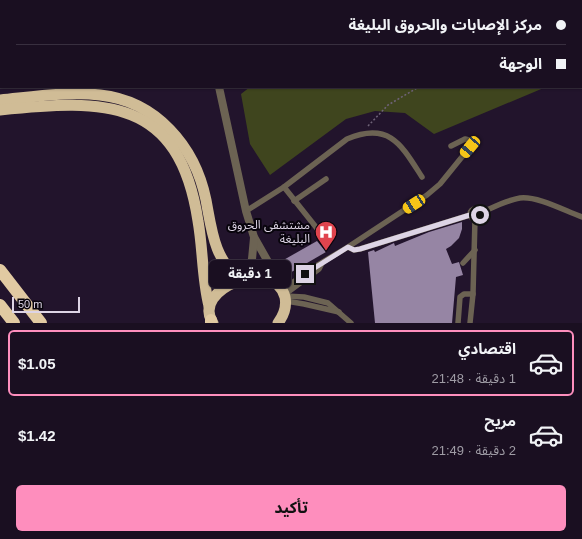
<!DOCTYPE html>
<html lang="ar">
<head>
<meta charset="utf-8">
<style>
	body { margin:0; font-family:Helvetica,"Noto Sans Arabic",sans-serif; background:#271d2e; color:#f1f3f6; direction:rtl; height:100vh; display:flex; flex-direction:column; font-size:15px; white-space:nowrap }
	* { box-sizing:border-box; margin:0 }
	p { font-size:13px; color:#9f9ca5 }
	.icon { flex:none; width:22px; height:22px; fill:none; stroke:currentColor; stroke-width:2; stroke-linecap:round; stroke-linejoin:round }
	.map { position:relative; height:323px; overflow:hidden; direction:ltr }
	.sheet { display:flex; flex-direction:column; background:#1a0f21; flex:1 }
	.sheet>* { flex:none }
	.banner { position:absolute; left:0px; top:0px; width:582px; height:88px; box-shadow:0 1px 3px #0004,0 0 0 1px #382f3f; direction:rtl; display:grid; align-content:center; height:88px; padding:0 16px; background:#1a0f21 }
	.scale { position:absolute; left:12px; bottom:10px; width:68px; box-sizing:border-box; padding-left:4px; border:2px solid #ddd4e5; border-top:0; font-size:11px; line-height:14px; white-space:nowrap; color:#ddd4e5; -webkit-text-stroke:3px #08040c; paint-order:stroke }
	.end { position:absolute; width:18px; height:18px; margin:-9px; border:5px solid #ddd4e5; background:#111; box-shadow:0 0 0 2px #111 }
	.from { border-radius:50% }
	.bubble { position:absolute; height:28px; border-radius:6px; background:#1a0f21; box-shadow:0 1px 3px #0004,0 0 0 1px #382f3f; font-size:13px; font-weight:700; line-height:28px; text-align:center; direction:rtl }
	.car { position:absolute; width:12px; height:24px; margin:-12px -6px; border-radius:5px; box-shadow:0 0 3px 1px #0007; background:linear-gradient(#f5c518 24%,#345 0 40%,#f5c518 0 76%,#345 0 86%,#f5c518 0) }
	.banner b { display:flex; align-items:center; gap:14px; height:38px; font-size:15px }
	.banner b+b { border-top:1px solid #382f3f }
	.banner i { width:10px; height:10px; background:#f1f3f6 }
	ul { padding:7px 0 0; list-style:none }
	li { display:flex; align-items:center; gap:12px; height:66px; margin:0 8px 6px; padding:0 8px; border:2px solid transparent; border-radius:6px }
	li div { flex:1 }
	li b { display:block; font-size:15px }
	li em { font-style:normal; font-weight:700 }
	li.selected { border-color:#fe8ebd }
	li>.icon { width:36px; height:36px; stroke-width:1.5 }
	.cta { display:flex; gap:8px; margin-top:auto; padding:8px 16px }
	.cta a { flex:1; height:46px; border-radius:6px; background:#fe8ebd; color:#111; font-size:16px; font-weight:700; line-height:46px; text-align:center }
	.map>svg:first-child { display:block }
</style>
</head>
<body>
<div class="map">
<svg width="582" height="323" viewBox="0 0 582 323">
	<rect width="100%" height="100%" fill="#22142c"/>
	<g fill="#3f451e">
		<polygon points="257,0 582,0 582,72 581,1"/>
		<polygon points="250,87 546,87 434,134 405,113 375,111 346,119 270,175 250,144 241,94"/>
	</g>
	<g fill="#9685a4">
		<polygon points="462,222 462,229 459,238 451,246 446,249 452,264 459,262 463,275 456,277 452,323 375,323 368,252 374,250 375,252 394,243 395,246 429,232"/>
		<polygon points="317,241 326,252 288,274 280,262"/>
	</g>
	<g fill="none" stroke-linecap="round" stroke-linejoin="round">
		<g stroke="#6f6378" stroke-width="1.5" stroke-dasharray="2 2" stroke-linecap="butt">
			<polyline points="485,1 486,0"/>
			<polyline points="368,126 388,105 419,87"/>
		</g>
		<g stroke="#6c6353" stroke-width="5.5">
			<polyline points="284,187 323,236"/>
			<polyline points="294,201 326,179"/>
			<circle cx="475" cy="214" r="5"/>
			<path d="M246,211L284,187L347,139C390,121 402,146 422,177"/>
			<path d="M480,213C492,208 507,200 520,198C538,196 565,211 582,217"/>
			<polyline points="348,247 354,250 360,249 470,215"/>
			<polyline points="463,263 475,250"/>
			<polyline points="282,290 316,266 348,247 427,195 440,184 470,147 471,143 469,140 465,139 451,146"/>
			<polyline points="284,295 319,269 322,263"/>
			<polyline points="285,296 304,297 328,303 351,323"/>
			<polyline points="286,301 304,304 339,312"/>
			<polyline points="458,323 460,297 464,294 473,294"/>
			<polyline points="470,323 473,294 475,219"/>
		</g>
		<g stroke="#6c6353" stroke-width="8">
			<polyline points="183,0 184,1"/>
			<polyline points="216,1 217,0"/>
			<polyline points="219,87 246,211 254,237 271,267 273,282"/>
			<polyline points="245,280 252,259 254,238"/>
		</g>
		<g stroke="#d0bc96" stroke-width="11">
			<path d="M0,100C31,97 69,91 100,95C156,101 195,146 206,200C212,232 214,259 241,281"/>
			<path d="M0,110C105,99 179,97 198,221C203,249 202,278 209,306"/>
			<path d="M213,323C190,289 274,256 285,297C287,307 284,315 278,323"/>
		</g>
		<g stroke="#e1caa2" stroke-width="12">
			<polyline points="0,270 41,323"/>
			<polyline points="0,305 14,323"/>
			<polyline points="211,320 211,323"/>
		</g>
	</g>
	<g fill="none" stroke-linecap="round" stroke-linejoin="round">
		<polyline stroke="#ddd4e5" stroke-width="5" points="305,274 348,247 354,250 360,249 470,215 474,219 480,215"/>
	</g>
	<defs>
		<g id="hospital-pin" transform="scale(1.15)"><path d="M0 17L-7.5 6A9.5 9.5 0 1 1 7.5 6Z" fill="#e0444e" stroke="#08040c"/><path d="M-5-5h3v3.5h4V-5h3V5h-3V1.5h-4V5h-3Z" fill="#fff"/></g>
	</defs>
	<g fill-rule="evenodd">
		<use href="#hospital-pin" x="326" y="232"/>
	</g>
	<g text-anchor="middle" stroke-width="4" stroke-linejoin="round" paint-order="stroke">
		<g font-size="12" fill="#ddd4e5" stroke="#08040c" text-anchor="end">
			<text x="310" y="229">مشتشفى الحروق<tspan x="310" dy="14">البليغة</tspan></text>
		</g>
	</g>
</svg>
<div class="scale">50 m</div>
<i class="end from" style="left:480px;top:215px"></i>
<i class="end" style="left:305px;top:274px"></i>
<div class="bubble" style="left:209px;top:260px;width:82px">1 دقيقة</div>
<i class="car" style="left:470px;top:147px;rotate:220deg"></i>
<i class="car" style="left:414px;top:204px;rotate:237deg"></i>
<div class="banner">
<b><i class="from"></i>مركز الإصابات والحروق البليغة</b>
<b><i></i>الوجهة</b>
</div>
</div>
<section class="sheet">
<ul>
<li class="selected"><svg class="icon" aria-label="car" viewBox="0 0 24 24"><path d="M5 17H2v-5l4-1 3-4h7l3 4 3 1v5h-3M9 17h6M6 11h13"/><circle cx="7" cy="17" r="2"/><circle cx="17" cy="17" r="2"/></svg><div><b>اقتصادي</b><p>1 دقيقة · 21:48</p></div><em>$1.05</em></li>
<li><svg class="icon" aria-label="car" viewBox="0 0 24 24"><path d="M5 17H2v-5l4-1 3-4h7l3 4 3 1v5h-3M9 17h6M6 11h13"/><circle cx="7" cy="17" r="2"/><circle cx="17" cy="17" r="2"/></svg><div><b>مريح</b><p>2 دقيقة · 21:49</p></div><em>$1.42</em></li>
</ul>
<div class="cta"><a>تأكيد</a></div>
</section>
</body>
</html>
